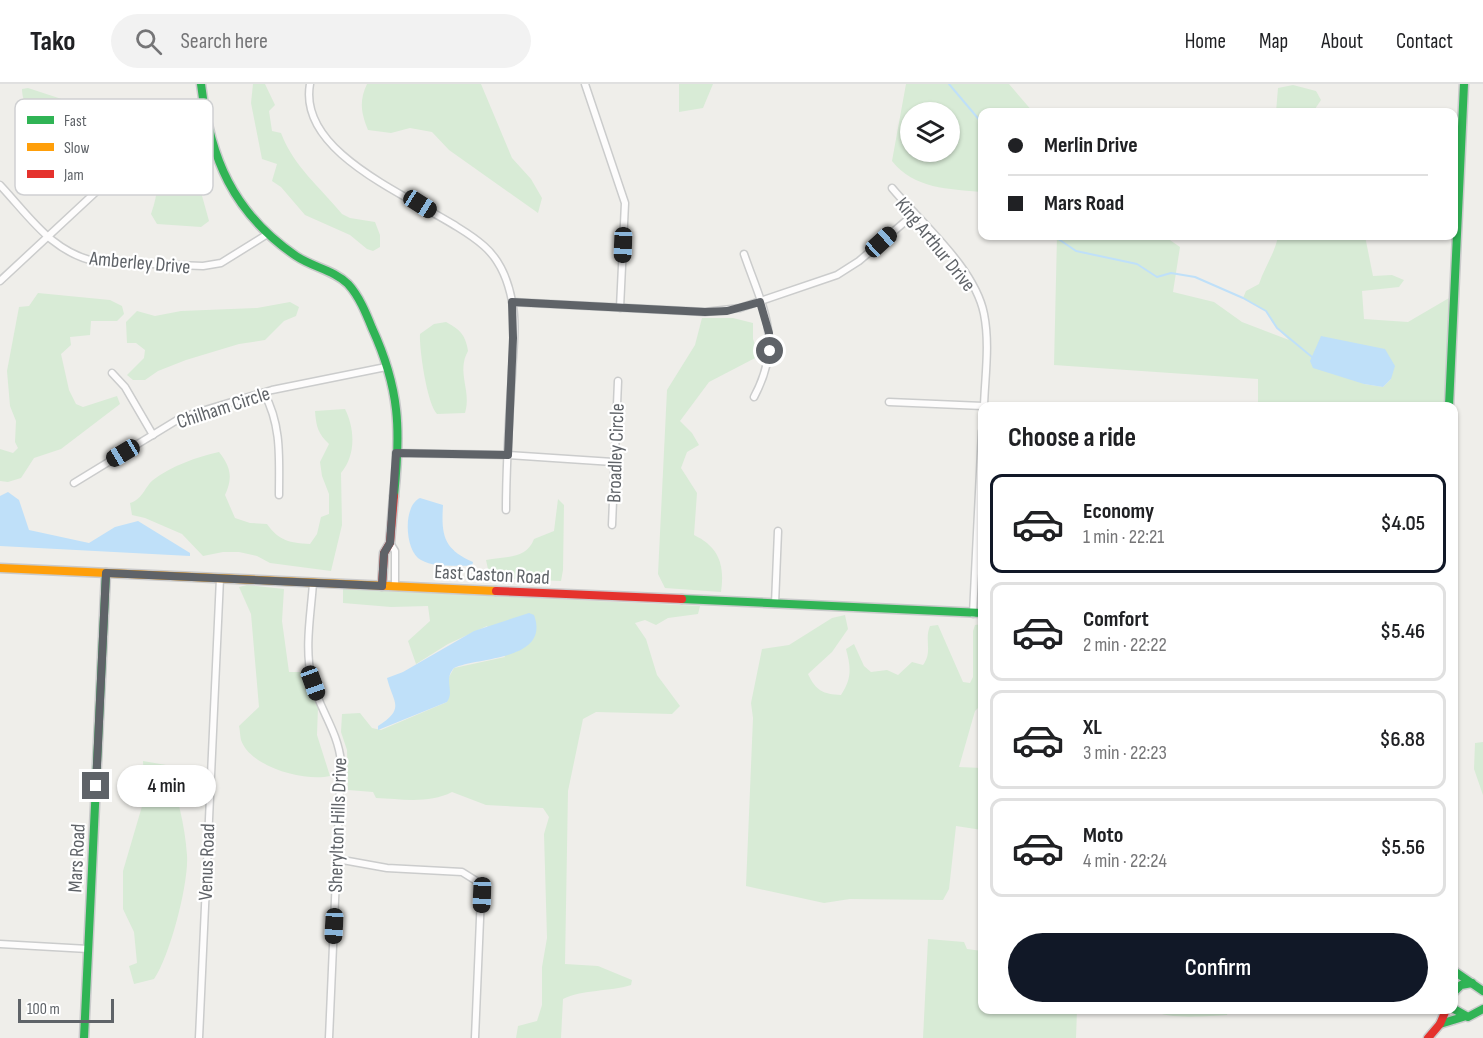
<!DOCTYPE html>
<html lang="en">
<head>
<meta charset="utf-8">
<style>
	body { margin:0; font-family:"Sofia Sans Condensed",sans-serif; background:#f2f2f2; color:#202124; height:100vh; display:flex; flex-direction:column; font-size:22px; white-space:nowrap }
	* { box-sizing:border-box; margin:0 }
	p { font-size:20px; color:#757577 }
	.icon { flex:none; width:33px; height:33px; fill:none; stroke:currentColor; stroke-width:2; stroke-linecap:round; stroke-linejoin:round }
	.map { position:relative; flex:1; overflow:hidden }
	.side { position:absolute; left:978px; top:318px; width:480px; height:612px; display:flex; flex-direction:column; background:#fff; border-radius:12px; box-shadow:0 2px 4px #0004 }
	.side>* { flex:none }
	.hud { position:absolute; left:978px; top:24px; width:480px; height:132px; border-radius:12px; box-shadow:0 2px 4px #0004; display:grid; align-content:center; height:132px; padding:0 30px; background:#fff }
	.buttons { position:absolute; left:900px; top:18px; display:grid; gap:12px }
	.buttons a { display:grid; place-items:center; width:60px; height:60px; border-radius:50%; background:#fff; box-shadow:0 2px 4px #0004; font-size:30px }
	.scale { position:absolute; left:18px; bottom:15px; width:96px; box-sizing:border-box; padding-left:6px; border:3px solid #5f6368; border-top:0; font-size:16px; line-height:21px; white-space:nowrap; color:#5f6368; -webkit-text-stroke:4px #fff; paint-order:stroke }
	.end { position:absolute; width:27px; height:27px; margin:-14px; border:8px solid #5f6368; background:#fff; box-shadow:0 0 0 3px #fff }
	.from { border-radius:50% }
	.bubble { position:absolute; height:42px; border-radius:21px; background:#fff; box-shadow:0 2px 4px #0004; font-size:20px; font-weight:600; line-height:42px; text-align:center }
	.car { position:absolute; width:18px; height:36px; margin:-18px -9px; border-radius:8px; box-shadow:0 0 4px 2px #0007; background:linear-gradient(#222 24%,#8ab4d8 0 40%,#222 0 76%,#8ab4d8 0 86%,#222 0) }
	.hud b { display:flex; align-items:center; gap:21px; height:57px; font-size:22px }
	.hud b+b { border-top:2px solid #e0e0e0 }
	.hud i { width:15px; height:15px; background:#202124 }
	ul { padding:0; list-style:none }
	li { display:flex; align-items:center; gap:18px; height:99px; margin:0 12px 9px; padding:0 18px; border:3px solid #e0e0e0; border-radius:12px }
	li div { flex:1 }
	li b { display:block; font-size:22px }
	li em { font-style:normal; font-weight:600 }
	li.selected { border-color:#111827 }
	li>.icon { width:54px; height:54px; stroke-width:1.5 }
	h2 { padding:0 30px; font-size:27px; line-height:72px }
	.primary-button { display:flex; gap:12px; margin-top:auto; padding:12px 30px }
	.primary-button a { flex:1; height:69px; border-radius:36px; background:#111827; color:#fff; font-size:24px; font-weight:600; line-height:69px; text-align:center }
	header { display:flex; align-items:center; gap:36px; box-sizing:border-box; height:84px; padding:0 30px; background:#fff; border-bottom:2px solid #e0e0e0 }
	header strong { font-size:28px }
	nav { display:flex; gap:33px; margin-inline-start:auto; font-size:21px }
	.search { width:420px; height:54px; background:#f2f2f2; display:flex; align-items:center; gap:15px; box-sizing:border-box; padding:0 21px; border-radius:33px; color:#757577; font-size:22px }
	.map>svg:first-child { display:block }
</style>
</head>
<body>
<header>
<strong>Tako</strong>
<div class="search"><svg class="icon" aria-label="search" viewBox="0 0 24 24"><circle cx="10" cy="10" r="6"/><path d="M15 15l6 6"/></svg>Search here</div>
<nav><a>Home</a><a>Map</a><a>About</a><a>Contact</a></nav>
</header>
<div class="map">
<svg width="1483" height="954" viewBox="0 0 1483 954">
	<rect width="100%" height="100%" fill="#efeeea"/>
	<g fill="#d8ebd6" fill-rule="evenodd">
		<path d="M253,0H265L275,21L269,27L272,47L281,49C294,83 320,103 342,130L350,134L375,138L380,151V163L373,167L367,165L350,151L305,131L281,103L272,97L277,80L262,75L251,19Z"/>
		<path d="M367,0H481L512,74L531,95L542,114L538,129L449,66L432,48L410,44L391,49L368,46C361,29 359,17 367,0Z"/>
		<polygon points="679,0 713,0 703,24 679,28"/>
		<path d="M906,0H1009L1033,28H982V108C949,105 914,105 892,77ZM910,28H950V68H910Z"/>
		<polygon points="1293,1 1316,7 1321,16 1313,28 1276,28 1278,4"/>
		<path d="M28,4L147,43L179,71L201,108L209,137L201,143L157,140L151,130C159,109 160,87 147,68L118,64L89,65L32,110L17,100C31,89 48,67 41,48C35,32 22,22 22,5Z"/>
		<path d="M1057,152H1164L1180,163L1173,208L1214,218L1242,238L1289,256L1277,244L1266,227L1243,214L1246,207L1259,200C1265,182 1275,169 1278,152H1365L1373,192L1392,191L1404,196L1399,203L1362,207L1364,235L1408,238L1449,214L1446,322H1258V295L1054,281ZM1321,253L1349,260L1391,295L1383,303L1364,300Z"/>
		<polygon points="38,209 110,216 122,222 124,230 117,237 91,237 90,251 70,253 71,261 61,270 69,306 76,320 83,323 117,312 120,320 61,365 34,374 21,394 8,398 0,397 0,365 13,369 18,364 15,358 16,337 10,322 7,287 19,223 29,222"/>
		<polygon points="290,218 299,223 296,232 284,237 265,256 239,260 186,276 158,287 145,296 133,296 127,291 144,274 145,266 136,259 127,259 126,238 137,227 155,232 181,227 257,224"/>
		<path d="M702,234H733L753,239V255L759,272L709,298L680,337L692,349L699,361L687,368L681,384L697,409L694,451C719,463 725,481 721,508L665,504L658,490L667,306L695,261Z"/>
		<path d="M446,238C460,245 466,252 468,267C456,288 472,307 465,329L437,330C427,320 419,264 420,250L434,240Z"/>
		<path d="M345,325C355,345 356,371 341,389L342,441L331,487L270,479L257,472L239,468H223L203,472L182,450L145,434L132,431L130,419C143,415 144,404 153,396C171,382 197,373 219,368C231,383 233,394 225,411L235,434L250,439L267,440C279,457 290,459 310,460L317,450L321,433L329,430V410L322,392L320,378L329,360C318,350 316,342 315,327Z"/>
		<path d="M558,415L564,421L563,486L561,497L490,494L486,476C505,472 526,476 534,455L554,447Z"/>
		<path d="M247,501L284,505L282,537L289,588H301L318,623L317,651L330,692C305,698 250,683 241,656C240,652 240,646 239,642L259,623L251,530L239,503Z"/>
		<path d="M343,505L700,522L698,530L668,534L656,541L645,536L635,539L646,555L657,591L680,622L672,630L596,628L583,635L568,707L565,880L598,882L632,896L631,901C609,908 584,905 563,915L561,954H516L518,942L537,937L542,921V883L547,854L544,750L549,733L543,724L486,721L452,708C429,720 401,715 376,714L373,708L348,706L347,666L341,648L342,630L360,629L372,644L381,646L447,618L449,593L454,584L505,573L487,542L448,560L416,580L408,557L430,537L428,522L391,523L343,519Z"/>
		<path d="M845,531L848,545L832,568L808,590C816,607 823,610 841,611C852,594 851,584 846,565L854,560L864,582L871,588L887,586L898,591L912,578L923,581C933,568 924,556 930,542L938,541L963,598L970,599L973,593V547L975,541L982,540V620L975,627L959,683L982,684V746L956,742L949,805L943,816L850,815L824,819L746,802L753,634L751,619L762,565L789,561L832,534Z"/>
		<polygon points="1483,658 1483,711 1474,685 1475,659"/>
		<path d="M143,677L166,681C177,709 185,741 187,771C189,799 170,872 154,895L134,900L129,882L137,879L134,848L123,825V787L145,712Z"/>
		<polygon points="928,855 964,858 967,865 982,867 982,926 1077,926 1076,954 923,954"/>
		<path d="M1154,926H1229L1227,931C1210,932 1164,936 1154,926Z"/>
	</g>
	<g fill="#bfe0f9">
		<polygon points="1321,252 1385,265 1395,282 1391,295 1383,303 1364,300 1313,284 1310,277"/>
		<polygon points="8,408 19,416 29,446 89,459 115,443 138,437 190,469 190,472 0,462 0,412"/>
		<path d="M420,414L443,421C441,452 444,465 473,478L472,482C457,481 435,484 421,476C405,468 402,422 420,414Z"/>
		<path d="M529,529L534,531C551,577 477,573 454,584C443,596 455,607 447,618L378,646V642C406,624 393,619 387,594L403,588L474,547Z"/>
	</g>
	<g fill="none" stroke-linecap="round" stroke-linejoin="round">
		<g stroke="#bfe0f9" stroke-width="2">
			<polyline points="949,0 982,39"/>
			<polyline points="1054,152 1076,167 1137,180 1157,193 1171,189 1195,193 1243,214 1266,227 1277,244 1312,273"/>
		</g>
		<g stroke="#cbcccc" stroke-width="9">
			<g id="street">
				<path d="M310,0C296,78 437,120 484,162C500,176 508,196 512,217C517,240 513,266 512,290C509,335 506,380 506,426"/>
				<polyline points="585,0 625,119 620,224"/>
				<path d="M0,101C30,133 52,169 98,178L203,182L221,179L266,151"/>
				<path d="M892,104C922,140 975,184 984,230C990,260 985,292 984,322"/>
				<path d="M744,170C763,225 784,257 754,313"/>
				<polyline points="0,197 99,105"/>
				<polyline points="512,218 705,228 740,224 837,191 859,177 914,130"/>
				<polyline points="112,289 125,303 153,351"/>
				<path d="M264,309C282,342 279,375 279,411"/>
				<polyline points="889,318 983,322"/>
				<polyline points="396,369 508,371 613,378"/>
				<polyline points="74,399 182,333 272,306 386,283"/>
				<polyline points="612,441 618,297"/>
				<polyline points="390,459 395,467 395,502"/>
				<path d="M313,499C311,529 304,565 312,596C319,625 338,647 341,678L329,954"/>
				<polyline points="775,520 778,447"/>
				<polyline points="973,530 982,347"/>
				<polyline points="337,775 387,784 462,788 478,798 481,811 475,954"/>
				<polyline points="0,860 88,865"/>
				<polyline points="199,954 220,494"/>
			</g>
		</g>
		<g stroke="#cacacb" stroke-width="11">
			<g id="fast">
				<path d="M201,0C210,74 233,129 296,172C312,183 334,186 348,200C359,212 366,229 372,244C400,305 401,346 394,412"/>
				<polyline points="1449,322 1464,0"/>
				<polyline points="682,515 982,529"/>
				<polyline points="1454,887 1483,907"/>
				<polyline points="1454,908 1461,901 1472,899"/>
				<polyline points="1454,925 1468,933 1483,925"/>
				<polyline points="1440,940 1463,933"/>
				<polyline points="84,954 106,489"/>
			</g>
		</g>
		<g stroke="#cacacb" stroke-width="11">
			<polyline id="slow" points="0,484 496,507"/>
		</g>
		<g stroke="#cacacb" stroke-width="11">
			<g id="jam">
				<polyline points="382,502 384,469 390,459 394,412"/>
				<polyline points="496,507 682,515"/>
				<polyline points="1428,954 1440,940 1446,926"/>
			</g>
		</g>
		<use href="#street" stroke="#fdfcfc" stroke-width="6"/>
		<use href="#fast" stroke="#30b455" stroke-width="8"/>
		<use href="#slow" stroke="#ff9f0a" stroke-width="8"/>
		<use href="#jam" stroke="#e5322d" stroke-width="8"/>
	</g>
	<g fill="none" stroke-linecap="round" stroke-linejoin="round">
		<polyline stroke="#5f6368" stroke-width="8" points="96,702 106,489 382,502 384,469 390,459 396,369 508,371 513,254 512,218 705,228 727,227 760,218 769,249 770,267"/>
	</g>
	<g text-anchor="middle" stroke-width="4.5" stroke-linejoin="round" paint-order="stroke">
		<g font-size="20" fill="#5f6368" stroke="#fff">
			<text transform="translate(936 160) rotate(51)" y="7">King Arthur Drive</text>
			<text transform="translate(140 178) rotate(5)" y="7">Amberley Drive</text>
			<text transform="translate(223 323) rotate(-18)" y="7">Chilham Circle</text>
			<text transform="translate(615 369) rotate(-88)" y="7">Broadley Circle</text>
			<text transform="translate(492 490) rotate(3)" y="7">East Caston Road</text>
			<text transform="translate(337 741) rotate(-88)" y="7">Sherylton Hills Drive</text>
			<text transform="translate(76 774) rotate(-87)" y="7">Mars Road</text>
			<text transform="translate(206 778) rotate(-88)" y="7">Venus Road</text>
		</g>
	</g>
	<rect x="15" y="15" width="198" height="96" rx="9" fill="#fff" stroke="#cfd0d2" stroke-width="1.5"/>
	<rect x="27" y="32" width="27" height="8" fill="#30b455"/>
	<rect x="27" y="59" width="27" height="8" fill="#ff9f0a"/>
	<rect x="27" y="86" width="27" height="8" fill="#e5322d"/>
	<g font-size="16" fill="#5f6368">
		<text x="64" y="42">Fast</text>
		<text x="64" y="69">Slow</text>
		<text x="64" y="96">Jam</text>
	</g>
</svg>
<div class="buttons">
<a><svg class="icon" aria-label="layers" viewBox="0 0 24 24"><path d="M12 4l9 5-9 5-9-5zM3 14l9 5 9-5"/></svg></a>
</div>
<div class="scale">100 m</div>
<i class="end from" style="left:770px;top:267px"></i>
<i class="end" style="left:96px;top:702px"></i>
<div class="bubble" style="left:117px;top:681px;width:99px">4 min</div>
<i class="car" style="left:420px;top:120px;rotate:122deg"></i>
<i class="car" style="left:881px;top:158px;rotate:48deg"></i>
<i class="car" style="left:623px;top:161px;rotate:182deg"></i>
<i class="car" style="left:123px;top:369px;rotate:239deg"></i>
<i class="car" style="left:313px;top:599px;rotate:160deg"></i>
<i class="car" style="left:482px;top:811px;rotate:182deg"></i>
<i class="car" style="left:334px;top:842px;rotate:183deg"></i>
<div class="hud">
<b><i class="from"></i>Merlin Drive</b>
<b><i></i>Mars Road</b>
</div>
<section class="side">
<h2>Choose a ride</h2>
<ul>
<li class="selected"><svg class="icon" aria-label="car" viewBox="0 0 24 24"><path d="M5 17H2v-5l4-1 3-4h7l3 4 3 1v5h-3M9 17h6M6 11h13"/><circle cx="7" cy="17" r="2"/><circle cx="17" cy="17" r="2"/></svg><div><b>Economy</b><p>1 min · 22:21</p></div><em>$4.05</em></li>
<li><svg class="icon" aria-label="car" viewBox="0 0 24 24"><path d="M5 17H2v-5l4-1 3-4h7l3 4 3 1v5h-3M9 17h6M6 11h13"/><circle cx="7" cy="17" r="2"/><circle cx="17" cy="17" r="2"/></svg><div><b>Comfort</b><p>2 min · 22:22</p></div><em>$5.46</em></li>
<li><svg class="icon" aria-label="car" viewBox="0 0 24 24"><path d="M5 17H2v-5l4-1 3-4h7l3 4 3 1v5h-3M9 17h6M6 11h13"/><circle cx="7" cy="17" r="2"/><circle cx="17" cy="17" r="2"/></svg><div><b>XL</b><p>3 min · 22:23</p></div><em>$6.88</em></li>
<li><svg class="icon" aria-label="car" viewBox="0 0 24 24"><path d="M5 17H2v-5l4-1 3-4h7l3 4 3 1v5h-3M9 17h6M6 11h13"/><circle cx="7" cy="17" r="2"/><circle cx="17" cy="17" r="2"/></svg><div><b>Moto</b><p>4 min · 22:24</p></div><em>$5.56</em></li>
</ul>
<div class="primary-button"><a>Confirm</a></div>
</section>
</div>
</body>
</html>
